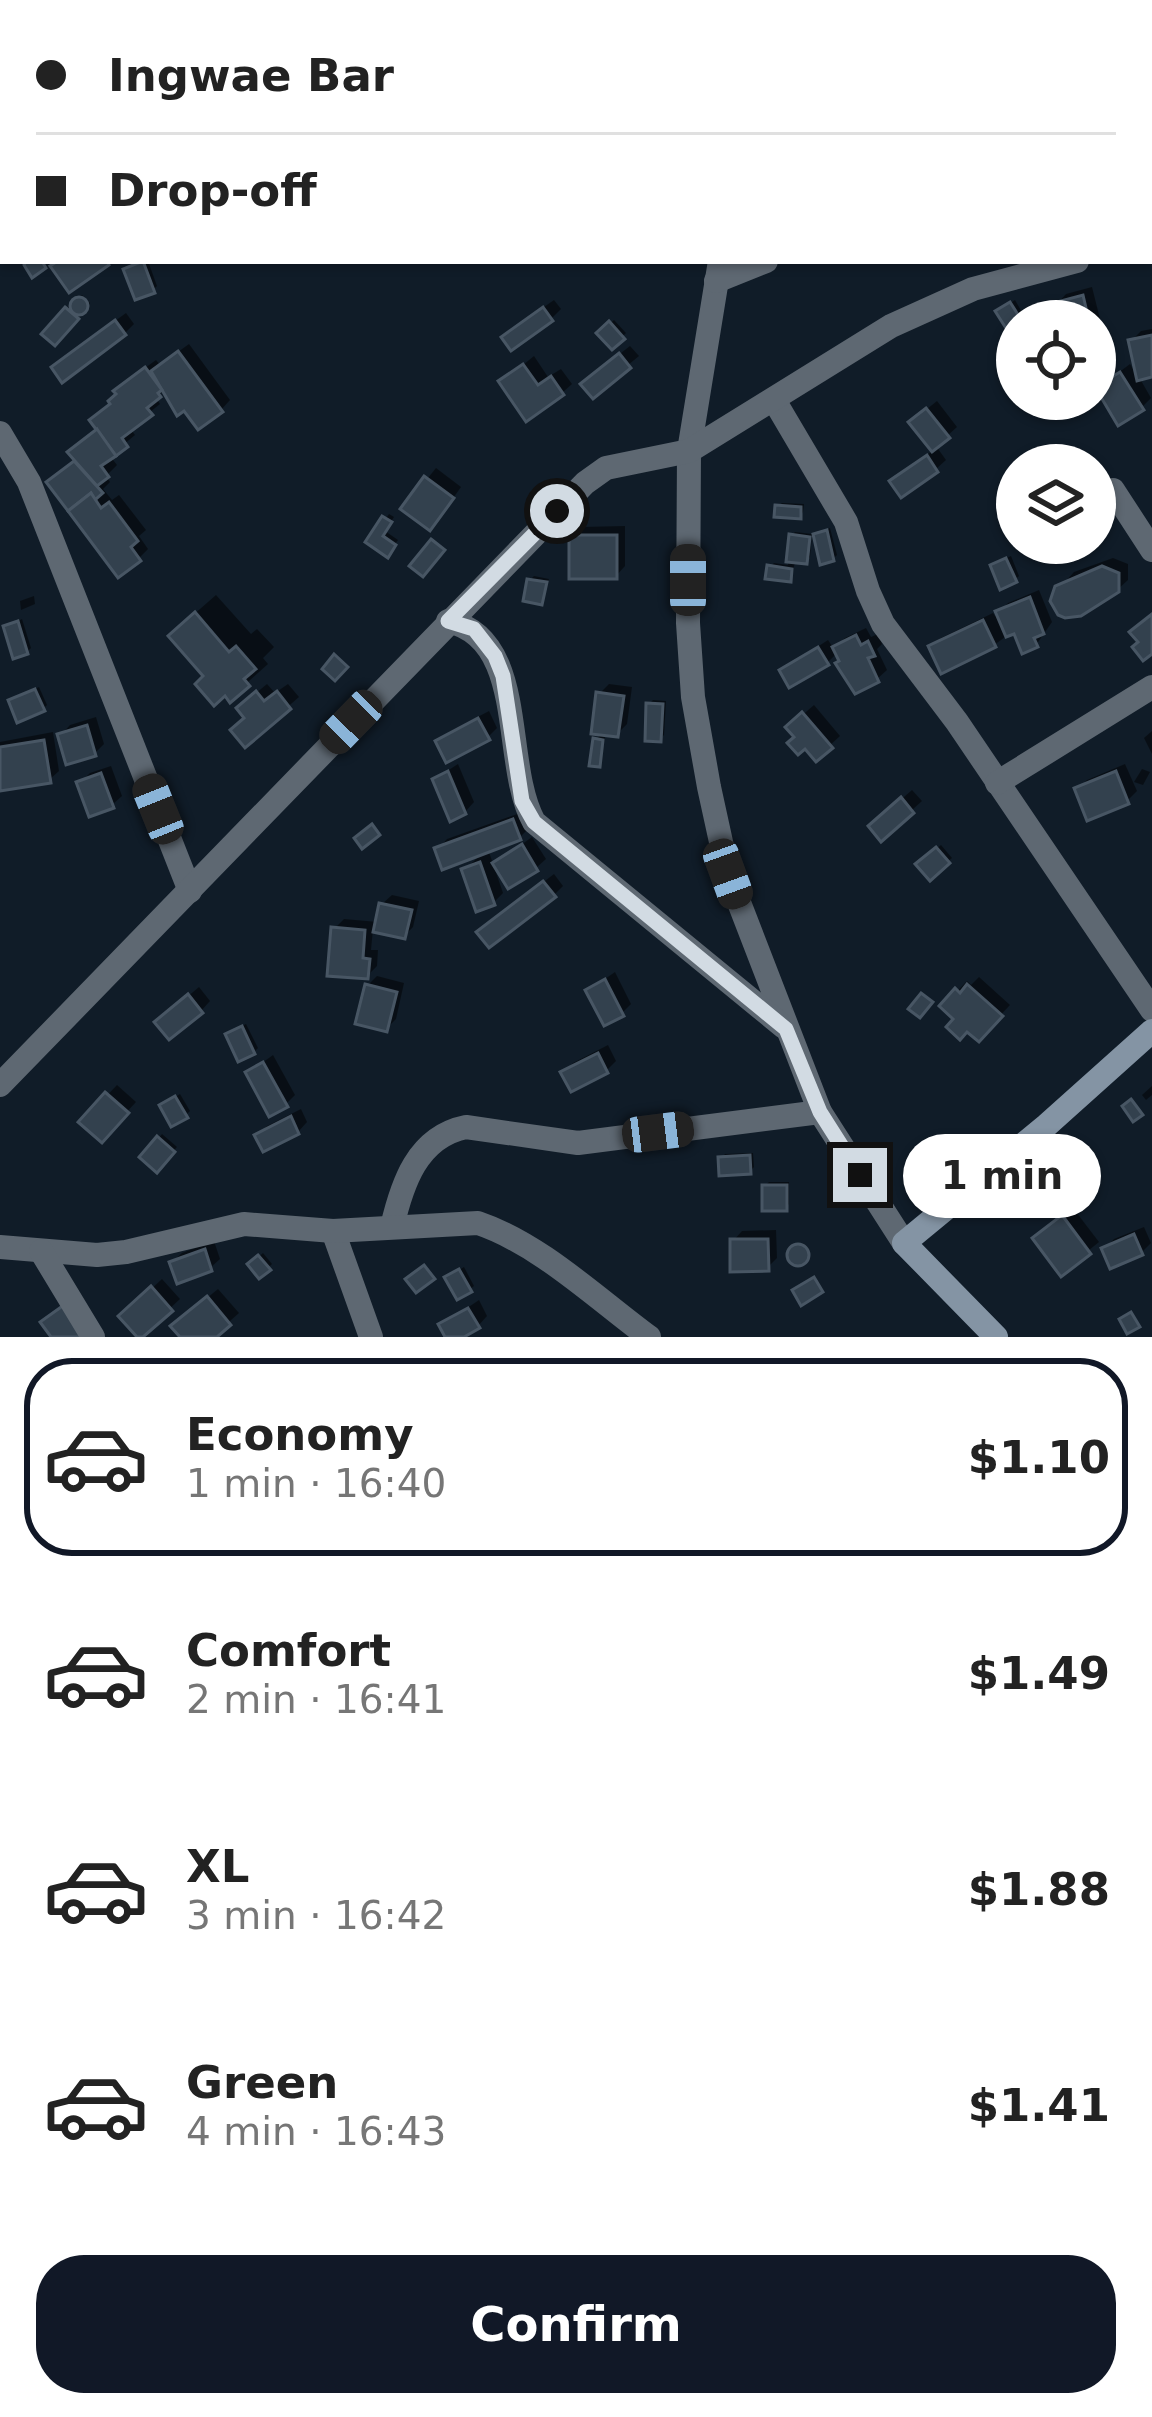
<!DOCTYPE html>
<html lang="en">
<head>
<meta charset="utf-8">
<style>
	body { margin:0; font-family:"DejaVu Sans",sans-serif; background:#f2f2f2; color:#222; height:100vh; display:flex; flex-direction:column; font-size:45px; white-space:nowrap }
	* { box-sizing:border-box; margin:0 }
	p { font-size:39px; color:#767676 }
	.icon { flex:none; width:66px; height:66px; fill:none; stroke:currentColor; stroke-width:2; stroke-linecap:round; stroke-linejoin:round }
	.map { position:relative; height:1337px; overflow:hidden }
	.panel { display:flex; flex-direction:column; background:#fff; flex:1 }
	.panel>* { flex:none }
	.guide { position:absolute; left:0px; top:0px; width:1152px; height:264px; box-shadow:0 3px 9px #0004; display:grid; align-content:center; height:264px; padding:0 36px; background:#fff }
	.tools { position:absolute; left:996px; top:300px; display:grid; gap:24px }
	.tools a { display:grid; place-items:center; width:120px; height:120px; border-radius:50%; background:#fff; box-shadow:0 3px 9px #0004; font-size:60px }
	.end { position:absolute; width:54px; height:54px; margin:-27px; border:15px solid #d2dbe3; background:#111; box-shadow:0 0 0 6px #111 }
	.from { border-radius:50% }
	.bubble { position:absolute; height:84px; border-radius:42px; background:#fff; box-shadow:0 3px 9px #0004; font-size:39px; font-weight:700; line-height:84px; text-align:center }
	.car { position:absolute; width:36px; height:72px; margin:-36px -18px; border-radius:15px; box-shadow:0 0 9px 3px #0007; background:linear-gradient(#222 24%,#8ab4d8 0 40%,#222 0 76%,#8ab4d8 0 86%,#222 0) }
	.guide b { display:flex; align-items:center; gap:42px; height:114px; font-size:45px }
	.guide b+b { border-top:3px solid #e0e0e0 }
	.guide i { width:30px; height:30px; background:#222 }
	ul { padding:21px 0 0; list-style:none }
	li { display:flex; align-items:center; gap:36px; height:198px; margin:0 24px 18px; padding:0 12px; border:6px solid transparent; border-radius:48px }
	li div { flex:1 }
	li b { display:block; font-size:45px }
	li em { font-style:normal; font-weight:700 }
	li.current { border-color:#111827 }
	li>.icon { width:108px; height:108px; stroke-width:1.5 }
	.action { display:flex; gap:24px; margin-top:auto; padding:24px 36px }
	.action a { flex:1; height:138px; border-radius:48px; background:#111827; color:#fff; font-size:48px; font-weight:700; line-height:138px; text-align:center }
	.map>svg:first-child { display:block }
</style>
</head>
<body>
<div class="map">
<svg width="1152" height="1337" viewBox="0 0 1152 1337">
	<rect width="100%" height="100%" fill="#101c28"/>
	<g fill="#0007">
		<polygon points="258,0 287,0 281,3"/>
		<polygon points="651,0 683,0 685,3 648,3"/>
		<polygon points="844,0 890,0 894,3 842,3"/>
		<polygon points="148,261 157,286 153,290 127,270"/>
		<polygon points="1092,287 1100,319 1095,325 1095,321 1061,321 1057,304 1066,294"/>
		<polygon points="82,295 90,303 54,342 45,334 71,305 75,309"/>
		<polygon points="554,300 561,309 551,319 514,328"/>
		<polygon points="1015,300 1027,321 1017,321 1017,340 999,311"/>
		<polygon points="126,313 134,324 125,333 64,358"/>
		<polygon points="614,320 626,333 613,346 600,333"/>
		<polygon points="1152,329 1152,374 1139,377 1151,398 1142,407 1098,388 1130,364 1138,377 1131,341 1141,331"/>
		<polygon points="189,344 230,400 221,410 184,407 177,412 162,392 156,398 160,404 130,428 135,435 110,456 117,465 106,476 110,482 103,489 112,500 119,495 146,530 139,536 148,549 139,558 59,472 77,459 127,381 156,360 160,365"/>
		<polygon points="630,346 639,356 593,394 594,374"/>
		<polygon points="534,356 548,377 561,369 572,384 562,393 502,382"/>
		<polygon points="937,401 957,427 936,446 946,460 936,469 902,472 934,450 922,413"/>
		<polygon points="436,468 461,487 439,518 404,508"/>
		<polygon points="782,503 804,504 803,512 800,516 777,507"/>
		<polygon points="389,514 394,517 385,531 398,540 391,550 369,542"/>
		<polygon points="625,526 625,566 616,576 572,536 581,527"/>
		<polygon points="830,528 837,555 833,559 816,534"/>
		<polygon points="795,532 812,534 810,557 806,561 796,560 790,579 770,567 774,563 788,565 791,536"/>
		<polygon points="1011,556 1019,576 1015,580 997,562"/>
		<polygon points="1113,558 1128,564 1128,580 1117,590 1054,594 1074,572"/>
		<polygon points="534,576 549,579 541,601 530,580"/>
		<polygon points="1039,590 1052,622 1036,645 1015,630 994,645 932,647 941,638 993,613 995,616 1008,603"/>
		<polygon points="216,595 251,634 257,629 274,647 263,658 268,664 230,698 207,676 192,616"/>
		<polygon points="34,596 35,604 21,610 20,601"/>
		<polygon points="22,619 31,648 27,652 6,627"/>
		<polygon points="866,628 871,637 878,634 882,644 877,649 887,670 877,679 838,652 827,663 782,670 828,640 834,649 845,638"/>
		<polygon points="267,684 275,693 288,684 299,697 245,744 249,699"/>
		<polygon points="609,684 632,687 627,724 617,734 606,733 599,764 596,740 603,732 599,694"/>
		<polygon points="39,687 47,705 43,709 11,701"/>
		<polygon points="653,700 666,701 664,735 660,739 649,704"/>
		<polygon points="814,705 840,736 816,758 798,736 799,718"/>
		<polygon points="489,711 497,728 488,737 439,741 449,732"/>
		<polygon points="96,717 104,744 94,754 61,735 70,725"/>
		<polygon points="1152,731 1152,754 1144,738"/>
		<polygon points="53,732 59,771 49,780 0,788 0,742"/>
		<polygon points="458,764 474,802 465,812 435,779"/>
		<polygon points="1125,764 1137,791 1127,801 1077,789 1087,780"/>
		<polygon points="111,766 122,796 112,805 80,783 90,773"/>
		<polygon points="1142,769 1150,772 1143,785 1134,782"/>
		<polygon points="912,790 922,801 881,838 881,817"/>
		<polygon points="523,812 529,828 519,838 488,849 503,893 494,902 465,870 484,851 438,849 447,839"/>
		<polygon points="532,837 546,859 536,868 495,864"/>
		<polygon points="941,845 952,858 930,877 919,864"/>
		<polygon points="554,874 563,886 554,895 490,923"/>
		<polygon points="392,895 419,901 413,927 404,936 373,929 371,950 378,950 377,966 367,976 334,929 344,919 378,922 382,904"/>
		<polygon points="615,972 631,1004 622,1013 589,990"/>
		<polygon points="377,976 404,983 396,1019 386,1029 367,986"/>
		<polygon points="979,977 1010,1005 979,1038 943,1006 967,981 971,985"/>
		<polygon points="199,987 210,1001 201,1011 168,1013"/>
		<polygon points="246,1024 258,1048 254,1052 232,1031"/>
		<polygon points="608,1045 616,1061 606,1071 564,1073 573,1063"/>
		<polygon points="273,1055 295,1095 286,1104 248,1073"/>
		<polygon points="117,1085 136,1102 102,1139 82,1122"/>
		<polygon points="1152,1086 1152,1095 1146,1100 1142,1095"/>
		<polygon points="180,1094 190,1111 186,1115 167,1102"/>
		<polygon points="301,1109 307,1122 298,1132 258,1135 267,1126"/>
		<polygon points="162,1134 177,1147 157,1169 143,1157"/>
		<polygon points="753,1153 754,1167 750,1171 721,1159 725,1154"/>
		<polygon points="769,1182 789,1182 789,1204 785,1208 765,1186"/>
		<polygon points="1073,1208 1099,1242 1062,1272 1046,1229"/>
		<polygon points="1144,1227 1151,1243 1141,1253 1105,1249 1114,1239"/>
		<polygon points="776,1230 777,1258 767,1268 733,1241 742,1231"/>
		<polygon points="214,1241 220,1259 210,1268 172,1262 182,1253"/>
		<circle cx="800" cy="1252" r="9"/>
		<polygon points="263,1253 272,1264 260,1275 251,1264"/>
		<polygon points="464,1267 474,1286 470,1289 452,1274"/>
		<polygon points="162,1279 180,1299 140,1336 122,1316"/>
		<polygon points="218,1289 239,1313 212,1337 184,1317"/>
		<polygon points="479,1300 487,1316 478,1326 442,1325"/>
	</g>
	<g fill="#33414e" stroke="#485664" stroke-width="3">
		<polygon points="26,261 46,261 43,263 46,268 32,278 24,265"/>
		<polygon points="58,261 107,261 109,265 69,293 50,266"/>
		<polygon points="143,261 155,293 135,300 123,269"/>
		<polygon points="1083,295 1089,321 1058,321 1053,303"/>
		<circle cx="79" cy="306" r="9"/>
		<polygon points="1010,302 1022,321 1017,321 1016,344 995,311"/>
		<polygon points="65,307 79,319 55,346 41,334"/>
		<polygon points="543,307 553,321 511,351 501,337"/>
		<polygon points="115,320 126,335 62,383 51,367"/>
		<polygon points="609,321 625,339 612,350 596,333"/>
		<polygon points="1152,335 1152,377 1137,381 1128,340"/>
		<polygon points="178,351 223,412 198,430 184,411 177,416 151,371"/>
		<polygon points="619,353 631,368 593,399 580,384"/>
		<polygon points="523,364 538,385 551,376 564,395 526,422 498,381"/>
		<polygon points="145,367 162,390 158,393 161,397 147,408 153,415 122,438 128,447 116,456 89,420 110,404 108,401 116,394 113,391"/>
		<polygon points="1120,372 1144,410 1118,426 1095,387"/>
		<polygon points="926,408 950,438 932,452 908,422"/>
		<polygon points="97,429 116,456 101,466 109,477 97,486 67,452"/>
		<polygon points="927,455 938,472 901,498 889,481"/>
		<polygon points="74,461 103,493 95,500 91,493 68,511 46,482"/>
		<polygon points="424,476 454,498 430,531 400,509"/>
		<polygon points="91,493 101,508 109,502 138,541 131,547 141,561 118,578 68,511"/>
		<polygon points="775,505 801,507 801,519 774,517"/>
		<polygon points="382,516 392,522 383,536 396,545 388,558 365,542"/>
		<polygon points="827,530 834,561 820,565 813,534"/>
		<polygon points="789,534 810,537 807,564 786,562"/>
		<rect x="569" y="535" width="48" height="44"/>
		<polygon points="431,539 445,550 423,577 409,566"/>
		<polygon points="1006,558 1017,582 1000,590 990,565"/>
		<polygon points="767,565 792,569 791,582 765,579"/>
		<polygon points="1102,566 1119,573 1119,592 1081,616 1065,618 1058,615 1050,601 1055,586"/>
		<polygon points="527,579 547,582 542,605 523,601"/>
		<polygon points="1030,597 1044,634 1034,638 1038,647 1022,654 1014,634 1006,637 995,611"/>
		<polygon points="195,612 229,652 236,646 256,669 244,679 250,686 230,703 225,696 214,706 195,684 203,676 168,636"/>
		<polygon points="1152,614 1152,654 1143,661 1132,647 1138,642 1129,632"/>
		<polygon points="983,620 996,647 941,674 928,646"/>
		<polygon points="18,621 28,654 13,659 3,626"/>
		<polygon points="856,635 861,645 868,641 875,656 868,658 879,682 855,694 835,663 839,661 832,647"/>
		<polygon points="818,647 829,665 789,688 779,670"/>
		<polygon points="334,654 348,667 335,681 322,669"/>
		<polygon points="35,689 45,711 17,723 8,700"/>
		<polygon points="256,691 264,701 277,691 291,709 245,748 230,730 244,718 236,708"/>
		<polygon points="596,692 624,696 618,737 591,734"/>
		<polygon points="646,703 663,704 661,742 645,741"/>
		<polygon points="802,712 833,748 816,762 805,749 798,755 787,743 794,737 785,727"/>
		<polygon points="478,718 490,740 446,763 435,741"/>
		<polygon points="87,725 96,756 66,765 57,734"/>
		<polygon points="593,738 603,740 600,767 589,766"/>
		<polygon points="44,740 51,783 0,791 0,747"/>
		<polygon points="448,771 466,814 450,822 432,779"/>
		<polygon points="1116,771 1129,804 1087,821 1074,788"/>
		<polygon points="101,773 114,808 89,817 76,782"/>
		<polygon points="901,797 914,813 881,842 868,826"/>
		<polygon points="513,819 521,840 442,870 434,848"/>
		<polygon points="372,824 380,835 362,849 354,838"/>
		<polygon points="522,844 538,871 508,889 492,863"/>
		<polygon points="936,847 950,863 930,881 915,864"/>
		<polygon points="480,862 495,905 476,912 461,869"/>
		<polygon points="543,881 556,897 489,948 476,932"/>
		<polygon points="379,903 412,910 405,939 373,932"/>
		<polygon points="331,927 365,930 363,958 370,959 368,979 327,976"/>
		<polygon points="605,979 624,1016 604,1026 585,990"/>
		<polygon points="365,984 397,992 387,1032 355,1024"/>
		<polygon points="967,984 1003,1016 979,1042 967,1032 960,1040 946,1027 953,1019 939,1006 955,988 960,993"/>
		<polygon points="921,993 933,1002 920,1018 908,1009"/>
		<polygon points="188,994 203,1013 169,1040 154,1022"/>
		<polygon points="242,1026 255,1054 238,1062 225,1034"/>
		<polygon points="598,1053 608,1073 571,1092 560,1072"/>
		<polygon points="263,1062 288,1107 269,1117 245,1072"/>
		<polygon points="105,1092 129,1113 102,1143 78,1122"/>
		<polygon points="175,1096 188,1118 171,1127 159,1105"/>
		<polygon points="1131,1099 1143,1115 1133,1122 1122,1106"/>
		<polygon points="291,1116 299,1134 263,1152 254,1135"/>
		<polygon points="157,1136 175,1152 157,1173 139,1157"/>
		<polygon points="750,1155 751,1174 719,1176 718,1157"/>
		<rect x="762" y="1185" width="25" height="26"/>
		<polygon points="1062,1215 1091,1254 1061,1277 1032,1238"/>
		<polygon points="1134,1234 1143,1255 1110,1269 1101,1248"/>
		<polygon points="730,1239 768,1239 769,1271 730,1272"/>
		<circle cx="798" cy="1255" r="11"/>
		<polygon points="205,1249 212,1271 177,1284 169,1262"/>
		<polygon points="258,1255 271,1270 259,1279 247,1264"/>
		<polygon points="424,1265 435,1279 416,1293 405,1279"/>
		<polygon points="459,1269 472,1292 457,1300 444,1277"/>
		<polygon points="814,1277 823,1292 801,1306 792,1290"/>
		<polygon points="151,1286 173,1311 143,1337 137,1337 118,1316"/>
		<polygon points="207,1296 231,1325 217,1337 180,1337 170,1326"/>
		<polygon points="64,1305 82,1337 51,1337 40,1322"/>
		<polygon points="468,1308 480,1328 464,1337 445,1337 438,1324"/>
		<polygon points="1131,1312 1140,1327 1127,1334 1119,1319"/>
	</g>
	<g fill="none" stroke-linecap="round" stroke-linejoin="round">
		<g stroke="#5e6872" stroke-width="24">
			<polyline points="26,0 27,3"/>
			<polyline points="1112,0 1114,3"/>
			<polyline points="165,3 168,0"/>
			<polyline points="560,3 562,0"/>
			<polyline points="771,3 772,0"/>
			<polyline points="991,3 992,0"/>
			<polyline points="1149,89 1152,96"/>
			<polyline points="0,99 3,91"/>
			<polyline points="0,145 3,142"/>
			<polyline points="1149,242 1152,241"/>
			<polyline points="720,261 689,451 688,623 693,697 709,787 728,874 820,1112 904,1243"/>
			<polyline points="716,281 766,261"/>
			<polyline points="774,400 846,522 868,591 883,624 957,722 1152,1010"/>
			<polyline points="0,433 29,482 190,891"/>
			<polyline points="1113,490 1152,550"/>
			<path d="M448,621C529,639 501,762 534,822L784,1027"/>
			<polyline points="997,783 1152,687"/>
			<polyline points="0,1085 585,483 606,468 689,451 891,326 973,289 1077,261"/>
			<path d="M392,1227C402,1184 417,1137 466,1127L578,1143L820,1112"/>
			<polyline points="333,1231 371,1337"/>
			<path d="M0,1247L97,1255L126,1252L244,1224L333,1231L478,1223C540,1244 596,1298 649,1337"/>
			<polyline points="41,1251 93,1337"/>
		</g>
		<polyline stroke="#8494a4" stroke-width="24" points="996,1337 904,1243 1047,1125 1152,1031"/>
	</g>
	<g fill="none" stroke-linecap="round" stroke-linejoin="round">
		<polyline stroke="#d2dbe3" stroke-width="15" points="557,511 448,621 474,629 495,656 503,676 522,801 534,822 786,1029 820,1112 860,1175"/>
	</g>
</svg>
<div class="tools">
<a><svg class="icon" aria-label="locate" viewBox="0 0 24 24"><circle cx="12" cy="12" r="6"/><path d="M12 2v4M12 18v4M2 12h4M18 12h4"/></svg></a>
<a><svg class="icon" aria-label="layers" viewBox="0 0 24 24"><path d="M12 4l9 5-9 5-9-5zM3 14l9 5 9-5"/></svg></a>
</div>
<i class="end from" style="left:557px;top:511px"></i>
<i class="end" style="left:860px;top:1175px"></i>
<div class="bubble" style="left:903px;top:1134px;width:198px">1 min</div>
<i class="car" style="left:688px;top:580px;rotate:0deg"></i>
<i class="car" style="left:351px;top:722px;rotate:224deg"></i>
<i class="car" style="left:158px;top:809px;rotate:338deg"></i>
<i class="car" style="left:728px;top:874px;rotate:160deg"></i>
<i class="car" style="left:658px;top:1132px;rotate:83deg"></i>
<div class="guide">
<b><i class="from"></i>Ingwae Bar</b>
<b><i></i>Drop-off</b>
</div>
</div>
<section class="panel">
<ul>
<li class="current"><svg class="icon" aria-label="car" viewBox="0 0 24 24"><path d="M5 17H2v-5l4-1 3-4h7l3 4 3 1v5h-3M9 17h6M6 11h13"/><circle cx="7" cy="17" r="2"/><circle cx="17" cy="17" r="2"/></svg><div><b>Economy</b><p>1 min · 16:40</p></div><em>$1.10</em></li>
<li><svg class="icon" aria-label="car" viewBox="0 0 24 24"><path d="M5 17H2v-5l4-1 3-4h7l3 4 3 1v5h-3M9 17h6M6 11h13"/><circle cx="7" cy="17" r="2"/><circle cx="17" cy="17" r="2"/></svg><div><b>Comfort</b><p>2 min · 16:41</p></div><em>$1.49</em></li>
<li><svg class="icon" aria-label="car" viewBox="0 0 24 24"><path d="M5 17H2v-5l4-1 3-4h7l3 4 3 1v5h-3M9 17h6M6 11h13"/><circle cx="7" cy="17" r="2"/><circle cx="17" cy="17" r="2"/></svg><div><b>XL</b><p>3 min · 16:42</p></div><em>$1.88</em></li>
<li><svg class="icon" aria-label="car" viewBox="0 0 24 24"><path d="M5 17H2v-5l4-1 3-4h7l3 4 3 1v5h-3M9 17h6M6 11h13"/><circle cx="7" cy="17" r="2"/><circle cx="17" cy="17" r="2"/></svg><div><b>Green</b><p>4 min · 16:43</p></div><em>$1.41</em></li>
</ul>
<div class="action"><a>Confirm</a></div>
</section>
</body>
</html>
